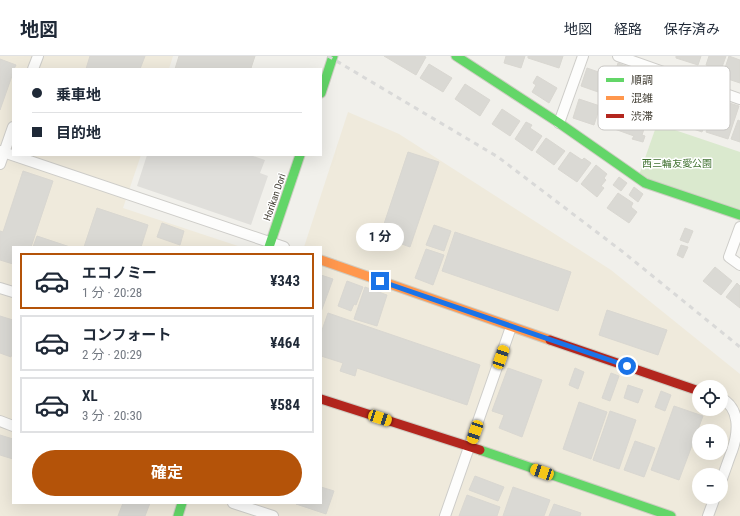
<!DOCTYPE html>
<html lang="ja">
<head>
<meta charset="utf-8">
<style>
	body { margin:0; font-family:"Roboto Condensed","Noto Sans JP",sans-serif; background:#f6f6f7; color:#1f2937; height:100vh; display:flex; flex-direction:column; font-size:15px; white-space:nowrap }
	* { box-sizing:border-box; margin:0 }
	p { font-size:13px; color:#747a83 }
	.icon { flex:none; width:22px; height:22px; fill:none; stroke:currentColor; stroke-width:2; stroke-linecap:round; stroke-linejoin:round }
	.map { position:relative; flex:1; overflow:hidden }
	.side { position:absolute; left:12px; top:190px; width:310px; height:258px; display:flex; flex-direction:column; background:#fff; border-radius:0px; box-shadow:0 4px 16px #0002 }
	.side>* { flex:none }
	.hud { position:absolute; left:12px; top:12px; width:310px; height:88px; border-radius:0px; box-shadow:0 4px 16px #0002; display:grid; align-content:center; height:88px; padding:0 20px; background:#fff }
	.controls { position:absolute; left:692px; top:324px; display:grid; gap:8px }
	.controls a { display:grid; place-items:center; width:36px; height:36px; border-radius:50%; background:#fff; box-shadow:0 4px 16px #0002; font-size:20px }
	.end { position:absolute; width:18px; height:18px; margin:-9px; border:5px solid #1a73e8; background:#fff; box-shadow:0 0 0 2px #fff }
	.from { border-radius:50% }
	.bubble { position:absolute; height:28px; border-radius:14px; background:#fff; box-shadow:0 4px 16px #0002; font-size:13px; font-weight:700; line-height:28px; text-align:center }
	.car { position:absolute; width:12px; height:24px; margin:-12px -6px; border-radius:5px; box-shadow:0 0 3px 1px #0007; background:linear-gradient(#f5c518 24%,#345 0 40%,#f5c518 0 76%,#345 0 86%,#f5c518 0) }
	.hud b { display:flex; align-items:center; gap:14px; height:38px; font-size:15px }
	.hud b+b { border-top:1px solid #e0e1e3 }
	.hud i { width:10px; height:10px; background:#1f2937 }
	ul { padding:7px 0 0; list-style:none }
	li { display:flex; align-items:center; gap:12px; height:56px; margin:0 8px 6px; padding:0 12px; border:2px solid #e0e1e3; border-radius:0px }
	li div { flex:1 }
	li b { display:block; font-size:15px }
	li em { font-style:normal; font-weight:700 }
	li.on { border-color:#b45309 }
	li>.icon { width:36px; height:36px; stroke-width:1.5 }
	.primary-button { display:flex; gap:8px; margin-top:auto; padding:8px 20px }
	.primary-button a { flex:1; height:46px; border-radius:24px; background:#b45309; color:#fff; font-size:16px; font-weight:700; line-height:46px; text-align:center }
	header { display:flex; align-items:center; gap:24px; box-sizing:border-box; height:56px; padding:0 20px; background:#fff; border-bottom:1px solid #e0e1e3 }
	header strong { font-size:19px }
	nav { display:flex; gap:22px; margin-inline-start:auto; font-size:14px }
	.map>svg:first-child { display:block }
</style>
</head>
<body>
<header>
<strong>地図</strong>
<nav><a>地図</a><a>経路</a><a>保存済み</a></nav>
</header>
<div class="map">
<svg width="740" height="460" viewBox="0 0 740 460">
	<rect width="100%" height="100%" fill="#f1f0eb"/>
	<path fill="#efeadc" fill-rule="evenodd" d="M0,0H173L169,13H13V99H141L123,152L241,191H13V447H321V191H304L348,56L399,78L611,214L740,318V460H0ZM699,331H721V353H699ZM699,375H721V397H699ZM699,419H721V441H699Z"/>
	<polygon fill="#dae9ce" points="657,68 740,96 740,159 638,122"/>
	<polygon fill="#e0dfdb" points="147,99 250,99 265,104 260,117 268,120 251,169 137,130"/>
	<g fill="#dad9d4" stroke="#d9d7d1">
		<polygon points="90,0 145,0 140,13 86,13"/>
		<polygon points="179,0 255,0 251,12 254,13 175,13"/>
		<polygon points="384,0 423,0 426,1 416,19"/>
		<polygon points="506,0 525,0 521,12 504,7"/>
		<polygon points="528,0 563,0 559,12 528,2"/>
		<polygon points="676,0 701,0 698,9 676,2"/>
		<polygon points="709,0 726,0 721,14 706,9"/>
		<polygon points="729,0 740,4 740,27 722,21"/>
		<polygon points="0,3 16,9 14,13 13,13 13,17 0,54"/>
		<polygon points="618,7 628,11 625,19 615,16"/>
		<polygon points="429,8 452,22 443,36 420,22"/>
		<polygon points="587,12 607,19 601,37 581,30"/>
		<polygon points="537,20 557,32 549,47 532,36 536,29 533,27"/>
		<polygon points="465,28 490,44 480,60 455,43"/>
		<polygon points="579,43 600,50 594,69 573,62"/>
		<polygon points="723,45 739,50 728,83 706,76 713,58 718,60"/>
		<polygon points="689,50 709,57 702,76 682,69"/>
		<polygon points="502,53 520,65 510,80 492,68"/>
		<polygon points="603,53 646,67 642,79 645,80 643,86 632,83 634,80 609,71 610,69 600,65"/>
		<polygon points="738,64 740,65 740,86 731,83"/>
		<polygon points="526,66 532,69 530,72 542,80 532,95 515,83"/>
		<polygon points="546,82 565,95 554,109 536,96"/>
		<polygon points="408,96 439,106 410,191 380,180"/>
		<polygon points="570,96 582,104 584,102 591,107 577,126 558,113"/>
		<polygon points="596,109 607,118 604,122 606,124 601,130 604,132 597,141 581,128"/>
		<polygon points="23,115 53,125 31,191 13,191 13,208 0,204 0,175 3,176"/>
		<polygon points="619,121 627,127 621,135 613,129"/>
		<polygon points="634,131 643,138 638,146 629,139"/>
		<polygon points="618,137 633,147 631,151 637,156 629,167 607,152"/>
		<polygon points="97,152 148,169 141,191 84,191"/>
		<polygon points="162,167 184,175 180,189 157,181"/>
		<polygon points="434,169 451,175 444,195 426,189"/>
		<polygon points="685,172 693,175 688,187 680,184"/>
		<polygon points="455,176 571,216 558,255 442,215"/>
		<polygon points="37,180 70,191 33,191"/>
		<polygon points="681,189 688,191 683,202 677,199"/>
		<polygon points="426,193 444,199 433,229 415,222"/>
		<polygon points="715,211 732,225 721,239 703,225"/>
		<polygon points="321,219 333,223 321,256"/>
		<polygon points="347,225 363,231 356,249 354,248 351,255 338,250"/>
		<polygon points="737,227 740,230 740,252 726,241"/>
		<polygon points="365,231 387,239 377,270 354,263"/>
		<polygon points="607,254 667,274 658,299 599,279"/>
		<polygon points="328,257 480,309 467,349 357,312 355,320 340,315 343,307 321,300 321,277"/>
		<polygon points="0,260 13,264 13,294 11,301 0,297"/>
		<polygon points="508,312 542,324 522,381 499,372 504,359 492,355"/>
		<polygon points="575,312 584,316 578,333 569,329"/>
		<polygon points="611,317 619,320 610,345 602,342"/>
		<polygon points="628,329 643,334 638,347 624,342"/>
		<polygon points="661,335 671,339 665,355 655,351"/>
		<polygon points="579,346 607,356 591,403 563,393"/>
		<polygon points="674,350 703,360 679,424 651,414"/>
		<polygon points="610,355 636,364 619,413 593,404"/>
		<polygon points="0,379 13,383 13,403 0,399"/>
		<polygon points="635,385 655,392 644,421 624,414"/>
		<polygon points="475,420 504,431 498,445 469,434"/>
		<polygon points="321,431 334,435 326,458 296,448 321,447"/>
		<polygon points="513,431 550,444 544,460 503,460"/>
		<polygon points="467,439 500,451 497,460 459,460"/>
		<polygon points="123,447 150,447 145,460 118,460"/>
		<polygon points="554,448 581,457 580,460 549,460"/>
	</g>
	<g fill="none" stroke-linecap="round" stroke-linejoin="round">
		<g stroke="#cecdc9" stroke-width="12">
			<g id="street">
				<polyline points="618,0 740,43"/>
				<polyline points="33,13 38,0"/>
				<polyline points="559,67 583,0"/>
				<polyline points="0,95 284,191"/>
				<polyline points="0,108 13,71"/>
				<polyline points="740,171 729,201 740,209"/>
				<polyline points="0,232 13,236"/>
				<path d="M721,342C740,352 739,375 732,395C728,405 725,415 721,425"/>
				<polyline points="0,365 13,370"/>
				<polyline points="233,447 273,460"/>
				<polyline points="445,460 511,271"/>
				<polyline points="708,460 715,441"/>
			</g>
		</g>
		<g stroke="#cfcdc3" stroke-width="11">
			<g id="fast">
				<polyline points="456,0 559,67 645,127 740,159"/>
				<polyline points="321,37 333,0"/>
				<polyline points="269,191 300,99"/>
				<polyline points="480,394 671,460"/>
				<polyline points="178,460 182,447"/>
			</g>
		</g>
		<g stroke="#cfcdc3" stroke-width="11">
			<polyline id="slow" points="321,204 550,284"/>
		</g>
		<g stroke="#cfcdc3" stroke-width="11">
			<g id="jam">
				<polyline points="550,284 699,335"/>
				<polyline points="321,343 480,394"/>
			</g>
		</g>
		<use href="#street" stroke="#fdfdfc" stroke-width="10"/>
		<use href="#fast" stroke="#63d668" stroke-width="9"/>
		<use href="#slow" stroke="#ff974d" stroke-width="9"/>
		<use href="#jam" stroke="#b3261e" stroke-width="9"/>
		<polyline stroke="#d9d9d8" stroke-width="3" stroke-dasharray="5 5" stroke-linecap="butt" points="328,0 498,101 623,196 740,291"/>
	</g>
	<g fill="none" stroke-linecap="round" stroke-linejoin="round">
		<polyline stroke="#1a73e8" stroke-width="5" points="380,225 627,310"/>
	</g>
	<g text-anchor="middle" stroke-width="3" stroke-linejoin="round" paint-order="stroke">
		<g font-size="10" fill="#417231" stroke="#fff">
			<text x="677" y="111">西三輪友愛公園</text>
		</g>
		<g font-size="10" fill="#464238" stroke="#fff">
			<text transform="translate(274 141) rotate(-71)" y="4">Horikan Dori</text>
		</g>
	</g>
	<rect x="598" y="10" width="132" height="64" rx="6" fill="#fff" stroke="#c8c6c3" stroke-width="1"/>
	<rect x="606" y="22" width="18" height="4" fill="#63d668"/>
	<rect x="606" y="40" width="18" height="4" fill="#ff974d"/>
	<rect x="606" y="58" width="18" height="4" fill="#b3261e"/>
	<g font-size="11" fill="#464238">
		<text x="631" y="28">順調</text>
		<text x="631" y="46">混雑</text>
		<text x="631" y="64">渋滞</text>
	</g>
</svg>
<div class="controls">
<a><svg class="icon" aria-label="locate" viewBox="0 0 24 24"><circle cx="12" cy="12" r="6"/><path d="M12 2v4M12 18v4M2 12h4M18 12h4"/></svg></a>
<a>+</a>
<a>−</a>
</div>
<i class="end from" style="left:627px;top:310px"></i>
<i class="end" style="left:380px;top:225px"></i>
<div class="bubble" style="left:356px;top:167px;width:48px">1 分</div>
<i class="car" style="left:501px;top:301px;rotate:19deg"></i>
<i class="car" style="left:380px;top:362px;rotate:108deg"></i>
<i class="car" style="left:475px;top:376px;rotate:199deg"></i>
<i class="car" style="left:542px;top:416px;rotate:289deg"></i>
<div class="hud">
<b><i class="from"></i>乗車地</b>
<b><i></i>目的地</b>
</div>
<section class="side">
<ul>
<li class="on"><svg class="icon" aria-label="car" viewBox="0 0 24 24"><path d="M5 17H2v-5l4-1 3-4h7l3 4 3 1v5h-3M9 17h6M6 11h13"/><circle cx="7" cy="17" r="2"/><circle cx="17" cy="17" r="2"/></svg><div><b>エコノミー</b><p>1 分 · 20:28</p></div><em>¥343</em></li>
<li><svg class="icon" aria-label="car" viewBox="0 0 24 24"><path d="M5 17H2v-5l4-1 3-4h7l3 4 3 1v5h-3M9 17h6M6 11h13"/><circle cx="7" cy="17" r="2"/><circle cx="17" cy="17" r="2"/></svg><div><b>コンフォート</b><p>2 分 · 20:29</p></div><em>¥464</em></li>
<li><svg class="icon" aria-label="car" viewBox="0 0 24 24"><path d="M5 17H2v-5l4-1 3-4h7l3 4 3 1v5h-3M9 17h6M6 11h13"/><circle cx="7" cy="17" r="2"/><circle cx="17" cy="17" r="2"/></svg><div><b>XL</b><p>3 分 · 20:30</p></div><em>¥584</em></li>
</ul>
<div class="primary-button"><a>確定</a></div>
</section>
</div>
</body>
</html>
